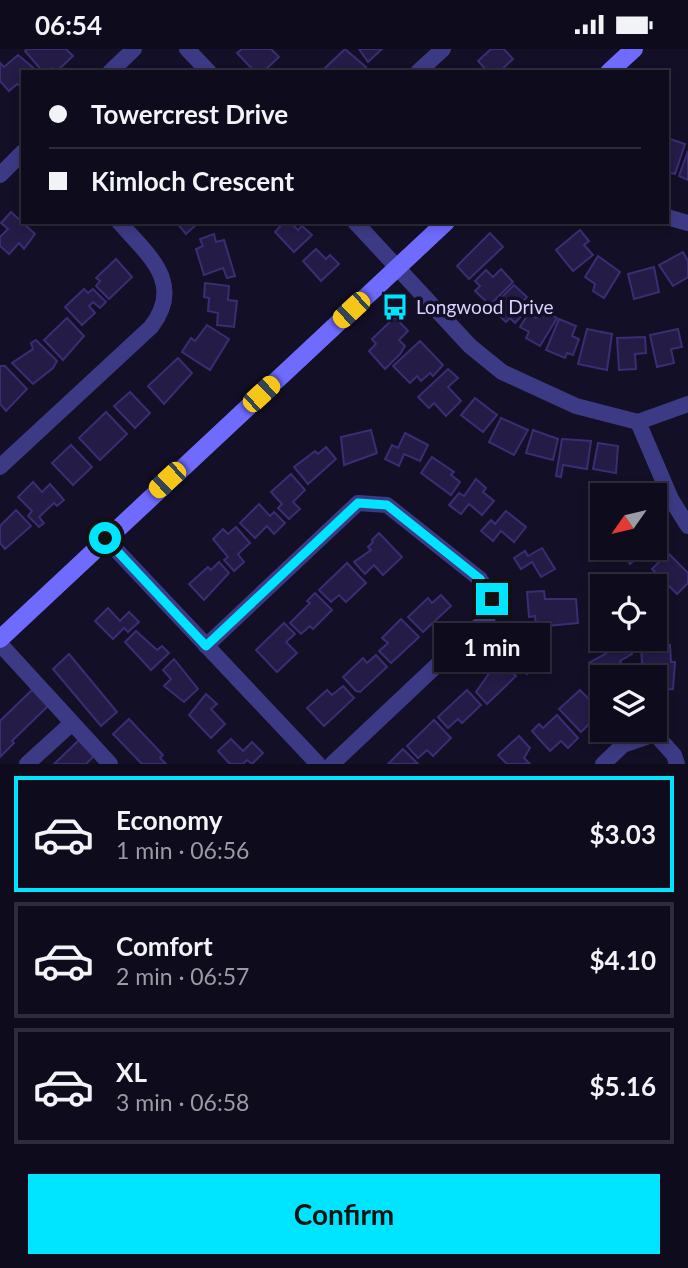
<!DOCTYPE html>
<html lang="en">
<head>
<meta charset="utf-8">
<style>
	body { margin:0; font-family:Lato,sans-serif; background:#1c1929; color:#f1f3f6; height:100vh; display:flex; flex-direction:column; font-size:26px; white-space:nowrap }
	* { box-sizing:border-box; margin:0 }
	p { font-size:23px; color:#9b9ba3 }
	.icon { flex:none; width:38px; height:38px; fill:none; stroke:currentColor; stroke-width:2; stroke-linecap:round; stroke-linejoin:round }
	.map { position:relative; height:715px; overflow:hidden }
	.drawer { display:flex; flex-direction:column; background:#0e0b1c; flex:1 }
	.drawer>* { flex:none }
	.top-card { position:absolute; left:21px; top:21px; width:648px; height:154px; border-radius:0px; box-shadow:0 4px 10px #0003,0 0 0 2px #2e2b3b; display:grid; align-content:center; height:154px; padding:0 28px; background:#0e0b1c }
	.needle { width:46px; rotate:236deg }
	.fabs { position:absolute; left:590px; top:434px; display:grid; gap:14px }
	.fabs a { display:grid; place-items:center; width:77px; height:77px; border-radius:0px; background:#0e0b1c; box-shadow:0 4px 10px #0003,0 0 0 2px #2e2b3b; font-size:35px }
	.end { position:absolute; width:32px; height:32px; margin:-16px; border:9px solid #00e5ff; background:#111; box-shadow:0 0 0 4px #111 }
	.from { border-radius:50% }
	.bubble { position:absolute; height:49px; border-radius:0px; background:#0e0b1c; box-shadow:0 4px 10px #0003,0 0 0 2px #2e2b3b; font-size:23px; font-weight:700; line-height:49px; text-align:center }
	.car { position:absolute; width:21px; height:42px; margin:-21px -10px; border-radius:9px; box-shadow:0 0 5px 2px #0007; background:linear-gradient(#f5c518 24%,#345 0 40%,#f5c518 0 76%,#345 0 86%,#f5c518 0) }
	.top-card b { display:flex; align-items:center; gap:24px; height:66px; font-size:26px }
	.top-card b+b { border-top:2px solid #2e2b3b }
	.top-card i { width:18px; height:18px; background:#f1f3f6 }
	ul { padding:12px 0 0; list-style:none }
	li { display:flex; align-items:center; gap:21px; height:116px; margin:0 14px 10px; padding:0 14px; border:4px solid #2e2b3b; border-radius:0px }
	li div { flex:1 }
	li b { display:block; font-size:26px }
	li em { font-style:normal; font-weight:700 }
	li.on { border-color:#00e5ff }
	li>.icon { width:63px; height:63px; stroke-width:1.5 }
	.cta { display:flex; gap:14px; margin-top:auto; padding:14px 28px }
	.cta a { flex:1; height:80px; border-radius:0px; background:#00e5ff; color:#111; font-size:28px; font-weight:700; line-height:80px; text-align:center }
	.status { display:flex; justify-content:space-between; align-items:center; height:49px; padding:0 35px; background:#0e0b1c; direction:ltr }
	.status svg { height:19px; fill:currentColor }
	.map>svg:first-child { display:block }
</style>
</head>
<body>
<div class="status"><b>06:54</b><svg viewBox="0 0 49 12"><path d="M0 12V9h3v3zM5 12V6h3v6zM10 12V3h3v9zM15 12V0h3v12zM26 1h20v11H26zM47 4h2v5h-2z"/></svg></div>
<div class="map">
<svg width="688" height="715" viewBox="0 0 688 715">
	<rect width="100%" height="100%" fill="#130f26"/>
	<g fill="#241b47" stroke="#3b2d73" stroke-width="2">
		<polygon points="27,0 66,0 73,7 56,23 52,19 43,23 25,2"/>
		<polygon points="242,0 271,0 279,8 263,23 255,23 237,4"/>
		<polygon points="345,0 366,18 361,23 326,23 324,20"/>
		<polygon points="359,0 382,0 368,13"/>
		<polygon points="491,0 504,0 513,10 499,23 488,23 478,12"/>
		<polygon points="18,6 36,21 23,23 23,38 17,35 9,42 0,32 0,14 4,18"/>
		<polygon points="667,89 685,95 675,125 667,123"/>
		<polygon points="688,102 688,131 679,127"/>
		<polygon points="11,163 35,185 24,200 19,194 9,205 0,197 0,188 8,180 1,174"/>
		<polygon points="176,173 199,173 186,185"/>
		<polygon points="284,173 290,173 298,181 302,177 312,186 294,203 275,183"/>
		<polygon points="580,181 589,192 584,196 593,206 573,222 556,201"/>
		<polygon points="490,184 503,198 469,230 457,217"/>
		<polygon points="214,185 216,193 224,191 235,227 227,229 223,219 204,226 196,200 203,197 200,190"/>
		<polygon points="316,200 326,210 330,206 339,215 321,232 303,212"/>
		<polygon points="683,203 688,212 688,228 673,237 659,216"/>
		<polygon points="598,207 620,223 604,249 593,242 595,235 585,228"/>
		<polygon points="116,210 132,228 109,250 96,237 100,232 96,229"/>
		<polygon points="654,218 659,243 634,250 628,225"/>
		<polygon points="501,220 513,233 490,256 475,242 480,237 475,232 486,221 493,228"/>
		<polygon points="205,234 229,237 228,251 237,252 234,278 217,276 218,264 208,262 209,249 204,248"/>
		<polygon points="514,236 527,248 520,256 526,262 515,274 510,269 506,273 491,259"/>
		<polygon points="84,240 88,244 93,240 106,253 100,259 93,253 89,257 95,264 82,276 65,258"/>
		<polygon points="541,260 557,269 540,297 526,289 529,283 520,278 528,265 536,269"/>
		<polygon points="395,268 408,282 399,291 405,297 400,305 385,320 369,302 376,295 372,290"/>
		<polygon points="67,269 84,287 63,311 44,291"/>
		<polygon points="559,270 576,277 572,287 579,290 573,306 567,304 565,309 546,301"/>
		<polygon points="207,276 229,290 210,321 182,303 191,289 195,292"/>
		<polygon points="587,280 612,285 607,321 578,315"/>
		<polygon points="678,280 682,298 671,300 674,314 657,318 650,286"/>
		<polygon points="645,288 646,304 635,305 636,320 619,321 617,289"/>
		<polygon points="36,291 57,312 53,319 33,335 12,314 33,300 31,294"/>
		<polygon points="420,292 443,316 433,327 430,324 421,332 417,327 410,334 393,317"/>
		<polygon points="178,309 192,324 164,355 148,337"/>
		<polygon points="0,317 5,317 27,340 6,362 0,355"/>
		<polygon points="448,320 458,329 448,338 461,352 446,367 434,354 429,359 418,348"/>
		<polygon points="130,343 150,364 135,379 114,357"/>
		<polygon points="475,349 497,366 483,383 461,366"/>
		<polygon points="106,363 127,385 100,411 79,389"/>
		<polygon points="501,369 528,381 514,406 489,393"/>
		<polygon points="371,381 377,404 344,416 341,388"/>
		<polygon points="533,381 558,390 553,411 526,404"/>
		<polygon points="405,384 428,396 420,412 404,405 399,417 385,410 392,396 398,399"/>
		<polygon points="562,390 591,392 587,420 563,416 561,428 556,427"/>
		<polygon points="598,394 618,397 616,424 593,420"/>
		<polygon points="71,396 92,418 73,436 52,414"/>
		<polygon points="326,398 336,410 308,435 294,418 315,402 318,405"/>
		<polygon points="432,408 454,423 451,426 460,433 451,446 421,424"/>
		<polygon points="291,425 305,441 293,453 300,460 289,470 278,459 282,455 271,443"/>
		<polygon points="476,430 486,439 483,443 494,452 482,466 469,455 461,465 449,456 459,444 464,447"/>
		<polygon points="33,433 42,443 50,435 64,451 57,457 54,454 39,468 44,474 39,478 28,467 32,462 18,448"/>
		<polygon points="259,455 270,467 274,463 285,474 274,485 267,477 255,489 240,474"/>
		<polygon points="16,461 31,477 5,500 0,494 0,477"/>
		<polygon points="506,462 526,478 514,493 501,482 493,492 481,482 491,471 495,475"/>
		<polygon points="236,478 250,494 238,505 244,513 234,522 224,511 228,508 213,490 223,480 228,485"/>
		<polygon points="379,484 402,508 383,526 374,516 365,525 354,513 371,501 368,498 373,493 372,491"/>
		<polygon points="654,486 665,500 653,510 646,501 630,515 618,499 654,499"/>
		<polygon points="542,499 555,520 541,528 532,513 521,520 514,509 525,502 528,507"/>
		<polygon points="668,504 688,524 688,534 677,545 652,520"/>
		<polygon points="219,513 229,524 204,551 189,535 208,518 211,521"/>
		<polygon points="347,514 366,534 346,553 339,546 331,553 319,541"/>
		<polygon points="544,542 545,550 576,550 578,574 536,578 535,567 529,568 527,543"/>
		<polygon points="315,544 332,561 313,580 310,577 301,585 290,574 310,554 307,552"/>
		<polygon points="441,546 451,557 423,583 408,568 428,549 432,554"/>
		<polygon points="108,559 120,572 129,563 139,573 128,583 124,579 113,590 95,572"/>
		<polygon points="401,570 419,588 391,614 379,602 388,594 382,589"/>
		<polygon points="284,574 295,585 286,593 297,604 277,623 256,601"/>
		<polygon points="523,580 538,589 536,593 544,599 527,625 510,614 519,595 515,592"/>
		<polygon points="136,582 157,601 162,597 169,604 151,621 125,593"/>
		<polygon points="630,591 632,595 628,598 632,605 620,612 629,628 602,628 602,642 589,614"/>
		<polygon points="670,596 671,613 675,613 673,640 657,641 654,618 642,614 641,597"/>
		<polygon points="69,605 117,663 101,677 53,620"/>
		<polygon points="376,606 387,618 360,643 356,642 343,628 363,609 367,614"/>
		<polygon points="174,610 198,640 184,653 164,637 171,630 163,621"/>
		<polygon points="499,610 516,627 487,655 476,643"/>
		<polygon points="343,637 354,649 324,677 307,659 327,641 332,646"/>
		<polygon points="32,641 48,657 12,692 14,694 0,708 0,672"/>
		<polygon points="467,641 481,656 462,674 458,670 448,679 438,668"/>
		<polygon points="580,641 601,663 581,683 559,660"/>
		<polygon points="206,645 217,655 211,660 225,675 211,689 189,666"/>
		<polygon points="557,666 578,689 568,699 561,692 550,702 532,682 539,675 543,679"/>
		<polygon points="129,670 163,706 160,709 166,715 142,715 113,685"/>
		<polygon points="434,671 451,689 433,707 427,701 418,709 407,697"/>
		<polygon points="519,687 530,699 524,709 530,715 507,715 498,706"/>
		<polygon points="231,690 243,702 252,693 263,704 252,715 247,711 243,715 230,715 218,702"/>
		<polygon points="79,691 94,707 86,715 54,715"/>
		<polygon points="403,700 418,715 388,715"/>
	</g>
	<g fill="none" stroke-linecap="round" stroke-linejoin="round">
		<g stroke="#3d3a85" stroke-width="16">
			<polyline points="187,0 209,23"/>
			<polyline points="110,23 134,0"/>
			<polyline points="418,23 443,0"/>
			<polyline points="0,126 23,103"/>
			<polyline points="667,168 688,174"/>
			<polyline points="355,173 470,297 502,323 576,357 638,373 688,355"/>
			<polyline points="638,373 671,450 688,477"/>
			<path d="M0,418L151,278C185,234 148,206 119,173"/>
			<polyline points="105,489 318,715"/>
			<polyline points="0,595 110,715"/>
			<polyline points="206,597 358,454 387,456 480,530 492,550 488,568 332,715"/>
			<polyline points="27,715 72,674"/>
			<polyline points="603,715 623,696 655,685 674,706 677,715"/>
		</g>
		<g stroke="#6f6bff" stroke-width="18">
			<polyline points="609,23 634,0"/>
			<polyline points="0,590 446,173"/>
		</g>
	</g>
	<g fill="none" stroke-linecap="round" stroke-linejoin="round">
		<polyline stroke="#00e5ff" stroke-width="9" points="105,489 206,597 358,454 387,456 480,530 492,550"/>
	</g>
	<defs>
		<g id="bus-bare" transform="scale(2.1)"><path d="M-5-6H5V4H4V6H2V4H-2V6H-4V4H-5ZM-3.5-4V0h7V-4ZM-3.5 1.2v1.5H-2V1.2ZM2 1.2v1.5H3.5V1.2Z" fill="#00e5ff" stroke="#130f26" stroke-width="2.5" paint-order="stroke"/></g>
	</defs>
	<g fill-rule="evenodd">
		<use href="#bus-bare" x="395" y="258"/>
	</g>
	<g text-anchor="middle" stroke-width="7" stroke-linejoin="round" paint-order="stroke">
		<g font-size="19" fill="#d9d4ff" stroke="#130f26" text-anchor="start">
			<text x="416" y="265">Longwood Drive</text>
		</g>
	</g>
</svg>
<div class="fabs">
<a><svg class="needle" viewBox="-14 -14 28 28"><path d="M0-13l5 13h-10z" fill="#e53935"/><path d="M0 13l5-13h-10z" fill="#9b9ba3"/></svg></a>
<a><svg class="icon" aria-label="locate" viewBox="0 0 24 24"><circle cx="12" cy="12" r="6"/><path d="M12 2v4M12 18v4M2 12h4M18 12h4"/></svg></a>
<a><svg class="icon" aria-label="layers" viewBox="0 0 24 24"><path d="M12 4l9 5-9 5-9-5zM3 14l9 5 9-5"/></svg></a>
</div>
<i class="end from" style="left:105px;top:489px"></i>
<i class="end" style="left:492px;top:550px"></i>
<div class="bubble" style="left:434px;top:574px;width:116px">1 min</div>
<i class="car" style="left:351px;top:261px;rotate:227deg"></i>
<i class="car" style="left:261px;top:345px;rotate:47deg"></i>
<i class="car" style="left:167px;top:431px;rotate:227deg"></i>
<div class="top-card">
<b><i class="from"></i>Towercrest Drive</b>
<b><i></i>Kimloch Crescent</b>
</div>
</div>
<section class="drawer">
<ul>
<li class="on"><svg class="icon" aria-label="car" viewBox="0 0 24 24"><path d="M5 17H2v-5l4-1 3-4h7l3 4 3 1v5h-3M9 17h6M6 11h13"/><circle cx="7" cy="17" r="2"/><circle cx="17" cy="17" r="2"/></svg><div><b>Economy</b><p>1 min · 06:56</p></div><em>$3.03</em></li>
<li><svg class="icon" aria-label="car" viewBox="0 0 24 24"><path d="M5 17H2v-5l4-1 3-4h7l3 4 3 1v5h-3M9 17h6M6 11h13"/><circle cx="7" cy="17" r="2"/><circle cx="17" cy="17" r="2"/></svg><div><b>Comfort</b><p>2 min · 06:57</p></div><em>$4.10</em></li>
<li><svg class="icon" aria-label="car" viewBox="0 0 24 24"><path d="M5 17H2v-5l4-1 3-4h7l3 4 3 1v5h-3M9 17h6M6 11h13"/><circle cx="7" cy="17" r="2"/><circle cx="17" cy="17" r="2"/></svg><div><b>XL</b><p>3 min · 06:58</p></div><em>$5.16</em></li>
</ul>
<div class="cta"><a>Confirm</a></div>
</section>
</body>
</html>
